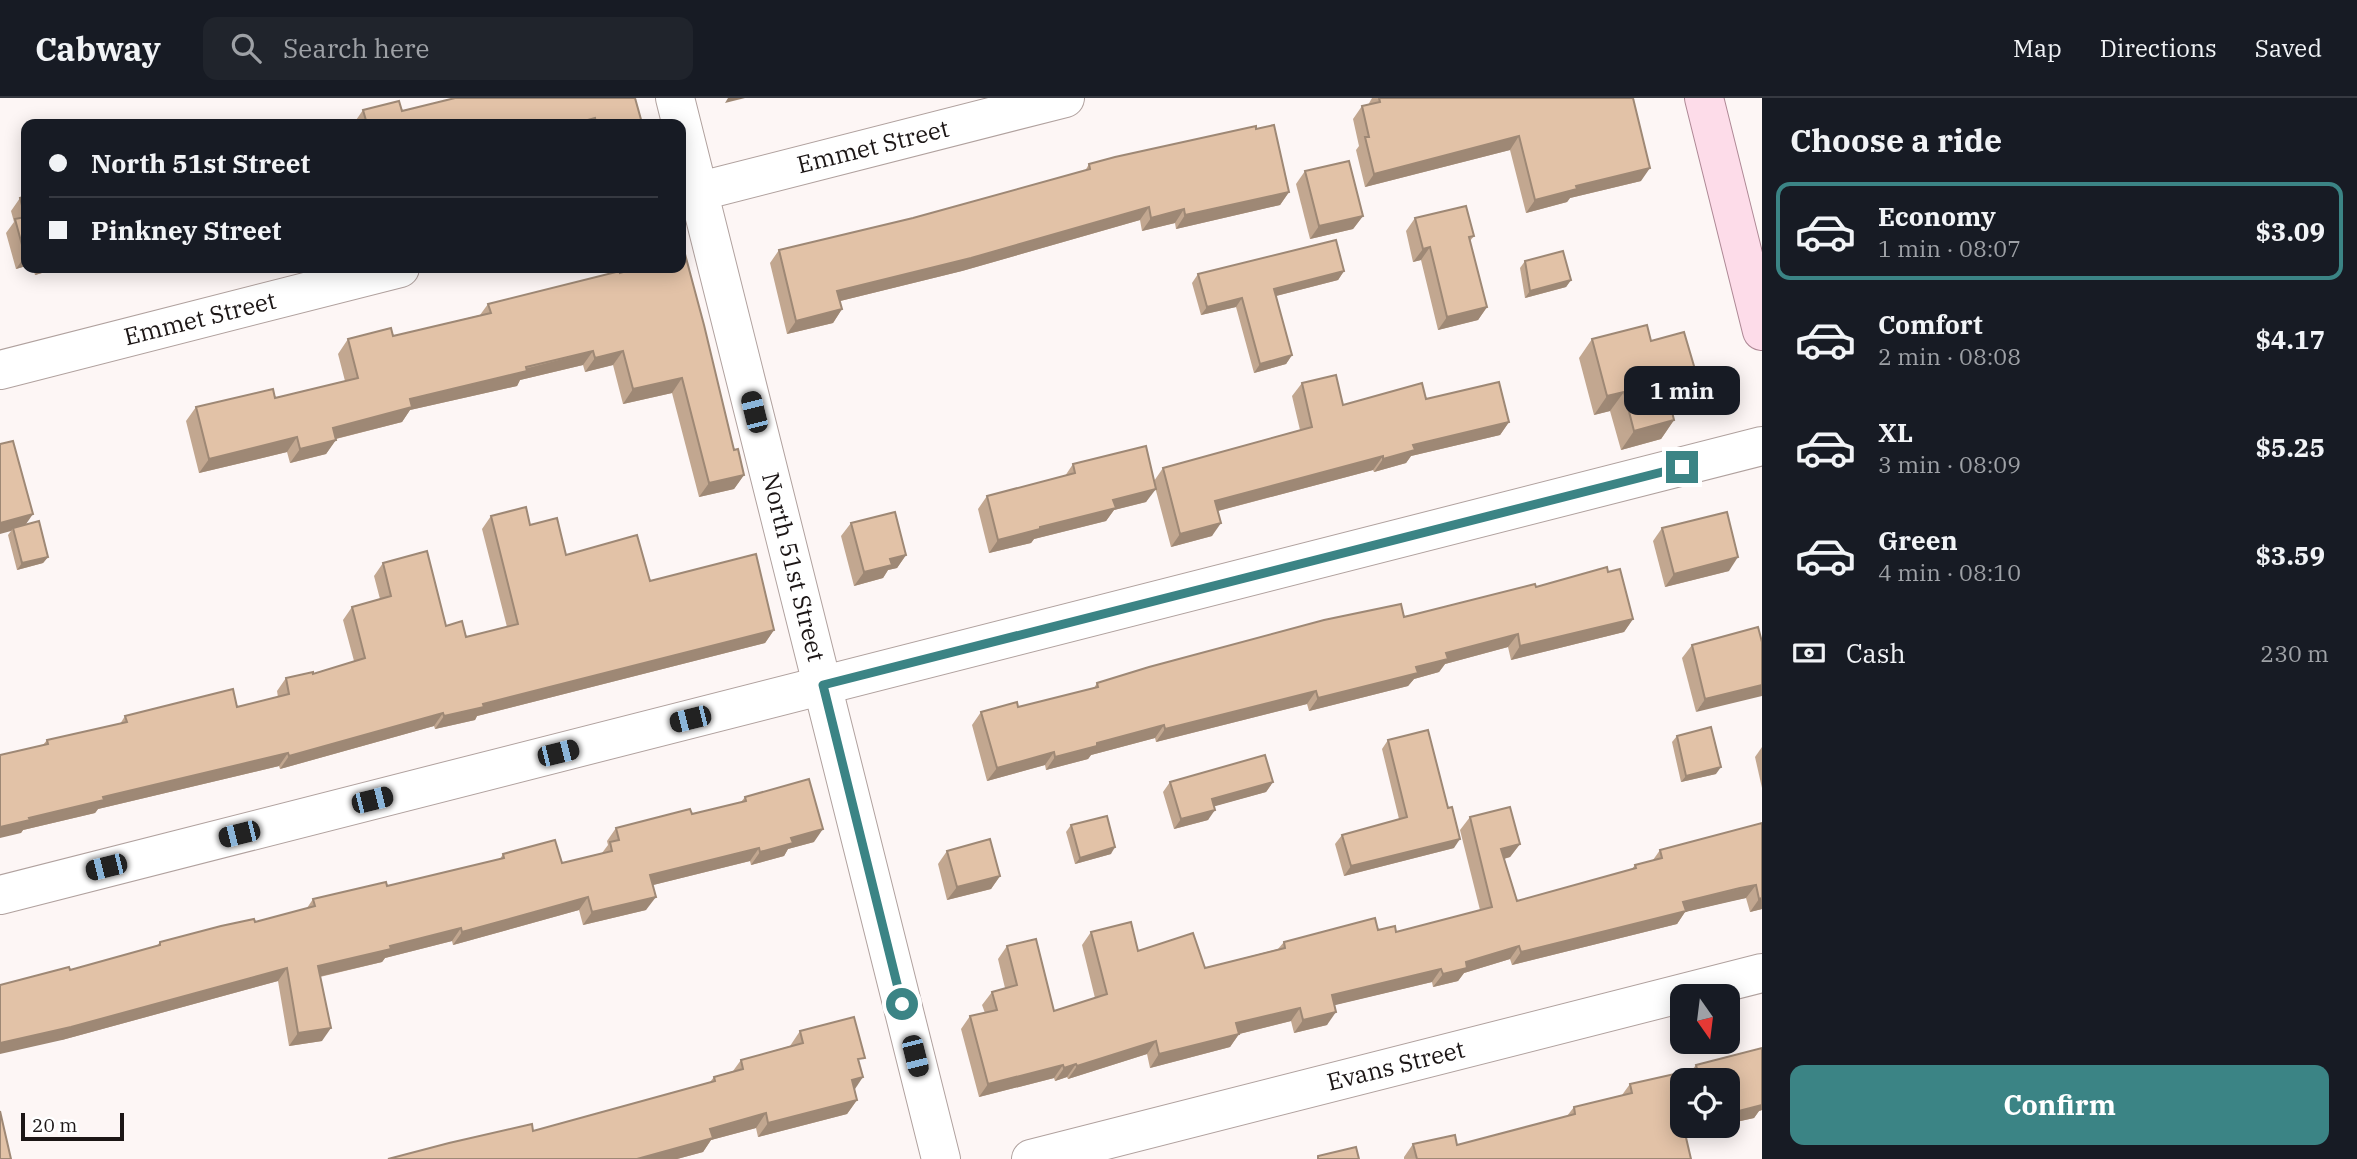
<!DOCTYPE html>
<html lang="en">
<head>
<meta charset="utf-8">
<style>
	body { margin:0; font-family:"IBM Plex Serif",serif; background:#20242c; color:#f1f3f6; height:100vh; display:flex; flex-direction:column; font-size:26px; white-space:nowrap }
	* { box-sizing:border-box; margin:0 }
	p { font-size:23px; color:#9ea1a6 }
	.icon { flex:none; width:38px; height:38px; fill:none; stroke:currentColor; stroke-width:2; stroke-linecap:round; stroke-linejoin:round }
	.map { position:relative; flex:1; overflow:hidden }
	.side { display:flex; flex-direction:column; background:#171b24; width:595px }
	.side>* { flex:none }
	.top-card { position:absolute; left:21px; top:21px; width:665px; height:154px; border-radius:14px; box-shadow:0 4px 18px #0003; display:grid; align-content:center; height:154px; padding:0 28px; background:#171b24 }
	.needle { width:46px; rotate:166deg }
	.fabs { position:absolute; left:1670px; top:886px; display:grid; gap:14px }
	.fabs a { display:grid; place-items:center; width:70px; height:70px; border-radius:14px; background:#171b24; box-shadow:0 4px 18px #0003; font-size:35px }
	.scale { position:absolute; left:21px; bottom:18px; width:103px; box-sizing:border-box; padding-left:7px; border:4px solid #1c1616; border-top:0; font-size:19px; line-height:24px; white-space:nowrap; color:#1c1616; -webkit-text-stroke:5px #fff; paint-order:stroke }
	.end { position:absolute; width:32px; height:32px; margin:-16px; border:9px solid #3b8485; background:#fff; box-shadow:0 0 0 4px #fff }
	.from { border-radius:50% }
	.bubble { position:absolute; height:49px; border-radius:14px; background:#171b24; box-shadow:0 4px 18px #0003; font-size:23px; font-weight:800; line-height:49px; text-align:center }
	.car { position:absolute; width:21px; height:42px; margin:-21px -10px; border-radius:9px; box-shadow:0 0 5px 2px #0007; background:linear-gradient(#222 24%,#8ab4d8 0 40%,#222 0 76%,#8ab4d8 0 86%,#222 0) }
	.top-card b { display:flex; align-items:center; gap:24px; height:66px; font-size:26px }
	.top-card b+b { border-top:2px solid #363941 }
	.top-card i { width:18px; height:18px; background:#f1f3f6 }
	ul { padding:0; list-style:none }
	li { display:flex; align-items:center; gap:21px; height:98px; margin:0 14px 10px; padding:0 14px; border:4px solid transparent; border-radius:14px }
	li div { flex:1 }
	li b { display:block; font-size:26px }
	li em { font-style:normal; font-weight:800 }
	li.active { border-color:#3b8485 }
	li>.icon { width:63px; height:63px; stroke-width:1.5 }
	h2 { padding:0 28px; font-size:32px; line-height:84px }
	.pay { display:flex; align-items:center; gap:18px; height:77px; padding:0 28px; font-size:26px }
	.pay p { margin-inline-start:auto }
	.cta { display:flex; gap:14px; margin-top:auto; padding:14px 28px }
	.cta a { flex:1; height:80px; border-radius:14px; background:#3b8485; color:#fff; font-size:28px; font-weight:800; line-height:80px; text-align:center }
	header { display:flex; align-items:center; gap:42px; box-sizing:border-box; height:98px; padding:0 35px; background:#171b24; border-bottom:2px solid #363941 }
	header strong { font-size:33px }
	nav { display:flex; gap:38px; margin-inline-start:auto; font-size:24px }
	.search { width:490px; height:63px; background:#20242c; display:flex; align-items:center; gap:18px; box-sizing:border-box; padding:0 24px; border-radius:14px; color:#9ea1a6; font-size:26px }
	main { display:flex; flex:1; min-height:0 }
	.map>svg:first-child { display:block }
</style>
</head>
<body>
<header>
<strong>Cabway</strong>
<div class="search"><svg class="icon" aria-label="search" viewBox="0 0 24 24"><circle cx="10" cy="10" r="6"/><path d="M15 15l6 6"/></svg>Search here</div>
<nav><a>Map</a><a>Directions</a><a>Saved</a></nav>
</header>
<main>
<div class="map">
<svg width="1762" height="1061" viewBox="0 0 1762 1061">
	<rect width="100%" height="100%" fill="#fdf6f5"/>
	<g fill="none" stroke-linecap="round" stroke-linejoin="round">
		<g stroke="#b0a19e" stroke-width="40">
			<g id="minor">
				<polyline points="675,0 941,1061"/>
				<polyline points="681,98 1065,0"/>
				<polyline points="0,272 400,170"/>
				<polyline points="0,797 1762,348"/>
				<polyline points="1031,1061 1762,875"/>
			</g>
		</g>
		<g stroke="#ae8895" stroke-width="40">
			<polyline id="major" points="1704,0 1762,233"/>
		</g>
		<use href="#minor" stroke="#fff" stroke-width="38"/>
		<use href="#major" stroke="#fddce9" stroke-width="38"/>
	</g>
	<g fill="#c2a790">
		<polygon points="454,0 642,25 641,26 354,26 354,25 363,12 402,13"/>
		<polygon points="1372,0 1633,0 1641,83 1570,100 1567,104 1526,115 1510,52 1365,89 1356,52 1359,48 1353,21 1362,8 1368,7"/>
		<polygon points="1256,31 1289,94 1280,107 1176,131 1175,125 1142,133 1140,122 962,173 840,203 842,211 833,225 787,236 770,165 779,152 913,120 1085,73 1089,66"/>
		<polygon points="1305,73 1363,118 1353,131 1310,141 1296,86"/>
		<polygon points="26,98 26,168 16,171 6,135 14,124 11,113 20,100"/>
		<polygon points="1415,120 1474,138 1470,143 1487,209 1478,222 1438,232 1421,162 1413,164 1406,133"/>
		<polygon points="1525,163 1571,182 1566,189 1525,200 1520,170"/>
		<polygon points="33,170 59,170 35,177"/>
		<polygon points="1344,173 1338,182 1276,198 1292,257 1286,266 1254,275 1236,209 1201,217 1192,185 1198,176"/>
		<polygon points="620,175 734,352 744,377 734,391 699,399 672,295 623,306 613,267 585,274 583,267 520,282 517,288 410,312 402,324 336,341 326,356 290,365 287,354 199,375 186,323 196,309 275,300 345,283 338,256 348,241 393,238 480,217 488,206"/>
		<polygon points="1592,241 1651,243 1685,304 1670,308 1674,322 1661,341 1621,352 1610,313 1594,317 1579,260"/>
		<polygon points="1302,285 1343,307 1426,301 1509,324 1500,337 1411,358 1406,365 1374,374 1373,372 1218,413 1212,438 1171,449 1155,389 1146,404 1114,412 1106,423 1034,441 1031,445 989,455 978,411 987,398 1065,378 1073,366 1154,383 1163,370 1300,332 1292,298"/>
		<polygon points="0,346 25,427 48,459 43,465 17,472 8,437 11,433"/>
		<polygon points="491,418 530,427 566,457 650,483 774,532 765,545 477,618 475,622 435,631 434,628 280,671 279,668 98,711 95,715 23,732 21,735 43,647 47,642 120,626 125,618 237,609 278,599 277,593 286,580 313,576 354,563 343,522 352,509 380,501 374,478 383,465 446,528 466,539 507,529 482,431"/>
		<polygon points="851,425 906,457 897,470 888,472 883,480 854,488 841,438"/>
		<polygon points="1662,430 1729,473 1665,489 1653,443"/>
		<polygon points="1608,474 1633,521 1624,534 1511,562 1508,549 1445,566 1439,574 1414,581 1408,588 1309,613 1307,606 1156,644 1155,640 1091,657 1088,661 1046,672 1045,667 987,683 972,627 981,614 1018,609 1094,590 1097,585"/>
		<polygon points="1758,529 1696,614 1682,560 1692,547"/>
		<polygon points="1677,638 1716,676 1681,684 1672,644"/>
		<polygon points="1388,642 1454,750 1344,778 1335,746 1342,737 1399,721 1382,651"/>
		<polygon points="1762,649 1762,690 1755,659"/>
		<polygon points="1170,684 1273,684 1266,694 1214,708 1208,722 1174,731 1163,694"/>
		<polygon points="745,699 814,744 788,751 784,758 751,767 750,763 653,787 646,812 583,827 579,812 453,847 452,843 385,860 382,864 320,879 322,943 289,948 278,883 62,942 70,872 156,849 160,844 255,824 307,810 313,801 387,788 500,761 503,756 562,765 602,755 608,747 607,743 616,730 692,716 741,704"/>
		<polygon points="1470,719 1520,746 1510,759 1504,761 1517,803 1632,771 1635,767 1653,762 1660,752 1762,725 1762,811 1750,814 1746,800 1731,803 1685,814 1677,826 1512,867 1510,861 1464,875 1458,883 1433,889 1432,884 1334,907 1327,927 1294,935 1291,923 1239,936 1230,949 1150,970 1147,956 1068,981 1067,979 1055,983 1054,980 979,999 961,931 970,918 985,915 982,907 992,894 1005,890 998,861 1007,848 1054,913 1095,900 1082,847 1091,834 1138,853 1205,870 1278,851 1284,844 1378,832 1396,834 1480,812 1460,732"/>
		<polygon points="1071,727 1111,756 1075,766 1066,734"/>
		<polygon points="947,753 1000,778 991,791 947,802 938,766"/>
		<polygon points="800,933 860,967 854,992 857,1002 847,1016 758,1039 756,1030 711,1042 703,1054 677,1061 388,1061 533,1033 710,984 714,979 733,973 741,962 790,948"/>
		<polygon points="1762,950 1762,1012 1759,1013 1754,1020 1727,1026 1727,982 1682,1027 1724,1027 1687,1036 1686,1039 1691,1061 1404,1061 1404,1059 1413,1046 1457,1047 1567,1018 1574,1009 1622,997 1630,986 1692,972 1696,967"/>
	</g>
	<g fill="#9e8875">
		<polygon points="728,0 745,0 725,5"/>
		<polygon points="595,20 590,26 573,26"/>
		<polygon points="1519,38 1510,52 1365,89 1374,76"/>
		<polygon points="1650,70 1641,83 1570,100 1567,104 1526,115 1535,102 1576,88"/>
		<polygon points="1289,94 1280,107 1176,131 1185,117"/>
		<polygon points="1149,109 1140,122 962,173 828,206 837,193"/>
		<polygon points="1184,111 1175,125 1142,133 1151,120"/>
		<polygon points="1363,118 1353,131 1310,141 1319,128"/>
		<polygon points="1430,149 1421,162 1413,164 1423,151"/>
		<polygon points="26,157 26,168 16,171 25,158"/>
		<polygon points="40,170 59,170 35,177"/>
		<polygon points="1344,173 1338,182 1268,200 1274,191"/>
		<polygon points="1571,182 1566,189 1525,200 1530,193"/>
		<polygon points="1242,200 1236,209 1201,217 1207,209"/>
		<polygon points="1487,209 1478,222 1438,232 1447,219"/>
		<polygon points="842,211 833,225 787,236 796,223"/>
		<polygon points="593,253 583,267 520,282 517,288 410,312 402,324 323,344 333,330 410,301"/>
		<polygon points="623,253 613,267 585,274 595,260"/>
		<polygon points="1292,257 1286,266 1254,275 1260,266"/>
		<polygon points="682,280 672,295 623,306 633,291"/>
		<polygon points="1699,285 1685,304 1653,312 1667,293"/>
		<polygon points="1624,294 1610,313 1594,317 1607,298"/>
		<polygon points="1674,322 1661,341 1621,352 1634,333"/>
		<polygon points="1509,324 1500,337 1411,358 1406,365 1374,374 1383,361 1413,347"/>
		<polygon points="297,339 287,354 199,375 209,361"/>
		<polygon points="336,342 326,356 290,365 300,351"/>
		<polygon points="1383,358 1373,372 1206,416 1215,403"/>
		<polygon points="744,377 734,391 699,399 709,385"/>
		<polygon points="1156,391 1146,404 1114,412 1106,423 1034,441 1031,445 989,455 998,442 1040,429 1113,402"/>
		<polygon points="33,416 24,429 13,430 11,433 0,436 0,425"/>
		<polygon points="1221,425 1212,438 1171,449 1180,436"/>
		<polygon points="906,457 897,470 888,472 883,480 854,488 864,474 890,461"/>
		<polygon points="48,459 43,465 17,472 22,465"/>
		<polygon points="1738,459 1729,473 1665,489 1674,476"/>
		<polygon points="1633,521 1624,534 1511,562 1520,548"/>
		<polygon points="774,532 765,545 477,618 475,622 435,631 444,618 483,606"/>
		<polygon points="1518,536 1508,549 1445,566 1439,574 1414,581 1408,588 1309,613 1318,600 1416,569 1446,555"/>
		<polygon points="1762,587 1762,598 1696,614 1705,601"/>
		<polygon points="1316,593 1307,606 1156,644 1165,631"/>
		<polygon points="443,615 434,628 280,671 289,658"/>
		<polygon points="1164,627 1155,640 1091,657 1088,661 1046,672 1055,659 1097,645"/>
		<polygon points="1054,654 1045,667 987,683 997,670"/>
		<polygon points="288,655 279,668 98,711 95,715 23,732 21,735 0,740 0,729 29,720 103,699"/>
		<polygon points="1721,669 1716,676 1681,684 1686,678"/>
		<polygon points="1273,684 1266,694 1205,711 1212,701"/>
		<polygon points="1215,712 1208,722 1174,731 1181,721"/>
		<polygon points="823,731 814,744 788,751 784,758 751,767 760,754 791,740"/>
		<polygon points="1460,741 1454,750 1344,778 1351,768"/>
		<polygon points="1520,746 1510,759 1492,764 1501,751"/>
		<polygon points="1115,749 1111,756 1075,766 1080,760"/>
		<polygon points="759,750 750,763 641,790 650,777"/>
		<polygon points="1000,778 991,791 947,802 957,789"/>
		<polygon points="1756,787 1746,800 1685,814 1677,826 1512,867 1521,854 1683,804"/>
		<polygon points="588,799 579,812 453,847 462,834"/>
		<polygon points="656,799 646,812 583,827 592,814"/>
		<polygon points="1762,800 1762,811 1750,814 1759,801"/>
		<polygon points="461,830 452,843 385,860 382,864 309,881 318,868 390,848"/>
		<polygon points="1519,848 1510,861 1464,875 1458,883 1433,889 1443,876 1466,864"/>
		<polygon points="287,870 278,883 62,942 0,956 0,945"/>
		<polygon points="1441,871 1432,884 1323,910 1332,897"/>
		<polygon points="1300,910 1291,923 1227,939 1236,925"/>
		<polygon points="1336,914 1327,927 1294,935 1303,922"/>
		<polygon points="331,930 322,943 289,948 298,935"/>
		<polygon points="1239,936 1230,949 1150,970 1159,956"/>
		<polygon points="1156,943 1147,956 1068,981 1077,968"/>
		<polygon points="1076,966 1067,979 1055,983 1064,970"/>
		<polygon points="1063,967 1054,980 979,999 988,986"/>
		<polygon points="863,979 853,994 852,982"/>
		<polygon points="1762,1001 1762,1012 1759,1013 1754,1020 1727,1026 1727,1016"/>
		<polygon points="857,1002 847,1016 758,1039 768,1025"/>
		<polygon points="766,1015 756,1030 711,1042 703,1054 677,1061 637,1061 710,1031"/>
		<polygon points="1690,1027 1724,1027 1687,1036 1683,1042 1684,1031"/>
	</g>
	<g fill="#e2c2a7" stroke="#9e8875" stroke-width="2">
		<polygon points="455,0 635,0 642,25 638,26 596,26 595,20 573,26 367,26 363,12 399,3 402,13"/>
		<polygon points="1379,0 1633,0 1650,70 1576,88 1577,91 1535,102 1519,38 1374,76 1365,39 1369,39 1362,8 1380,4"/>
		<polygon points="1274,27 1289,94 1185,117 1184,111 1151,120 1149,109 971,160 837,193 842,211 796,223 779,152 913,120 1090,71 1089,66 1115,59 1256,28 1256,31"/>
		<polygon points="1349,63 1363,118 1319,128 1305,73"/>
		<polygon points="26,98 26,157 25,158 15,121 25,119 20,100"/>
		<polygon points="1466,108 1474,138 1469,139 1487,209 1447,219 1430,149 1423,151 1415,120"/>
		<polygon points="1336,142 1344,173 1274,191 1292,257 1260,266 1242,200 1207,209 1198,176"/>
		<polygon points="1563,153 1571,182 1530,193 1525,163"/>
		<polygon points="685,156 704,227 734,352 738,351 744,377 709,385 682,280 633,291 623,253 595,260 593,253 526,269 527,273 410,301 412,309 333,330 336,342 300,351 297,339 209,361 196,309 273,291 275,300 358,280 348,241 391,230 393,238 491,215 488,206 620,173 620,175 638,170 681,170 681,157"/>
		<polygon points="1647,227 1651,243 1684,234 1699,285 1667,293 1674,322 1634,333 1624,294 1607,298 1592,241"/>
		<polygon points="1336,277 1343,307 1422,285 1426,301 1499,284 1509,324 1413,347 1415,352 1383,361 1383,358 1215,403 1221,425 1180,436 1163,370 1312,329 1302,285"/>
		<polygon points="13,343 33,416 0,425 0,346"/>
		<polygon points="1146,348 1156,391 1113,402 1116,410 1040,429 1040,431 998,442 987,398 1075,375 1073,366"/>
		<polygon points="526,409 530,427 557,420 566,457 637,437 650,483 756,456 774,532 483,606 484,609 444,618 443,615 289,658 288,655 103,699 104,702 29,720 30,722 0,729 0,657 48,646 47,642 127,624 125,618 233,591 237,609 289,596 286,580 313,574 313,576 365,560 352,509 391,498 383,465 427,453 446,528 462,523 466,539 518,526 491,418"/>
		<polygon points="895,414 906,457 890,461 892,467 864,474 851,425"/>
		<polygon points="1727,414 1738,459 1674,476 1662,430"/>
		<polygon points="39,423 48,459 22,465 13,430"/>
		<polygon points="1607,469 1608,474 1620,471 1633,521 1520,548 1518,536 1446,555 1448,561 1416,569 1418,575 1318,600 1316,593 1165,631 1164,627 1097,645 1097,648 1055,659 1054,654 997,670 981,614 1017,604 1018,609 1098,589 1097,585 1149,569 1324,522 1401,506 1404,519 1535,486 1536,489"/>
		<polygon points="1758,529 1762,544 1762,587 1705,601 1692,547"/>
		<polygon points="1711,629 1721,669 1686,678 1677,638"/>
		<polygon points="1428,632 1448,710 1452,709 1460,741 1351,768 1342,737 1407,719 1388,642"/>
		<polygon points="1265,657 1273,684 1212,701 1215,712 1181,721 1170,684"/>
		<polygon points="809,681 823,731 791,740 793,745 760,754 759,750 650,777 656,799 592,814 588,799 462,834 461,830 390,848 391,851 318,868 331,930 298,935 287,870 71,929 0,945 0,887 69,869 70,872 160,847 160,844 221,828 254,821 255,824 315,808 313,801 386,784 387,788 504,760 503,756 555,742 562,765 612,753 610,744 619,742 616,730 690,711 692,716 746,703 745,699"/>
		<polygon points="1510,709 1520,746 1501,751 1517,803 1636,770 1635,767 1662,760 1660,752 1762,725 1762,800 1759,801 1756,787 1740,790 1683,804 1686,813 1521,854 1519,848 1466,864 1467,870 1443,876 1441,871 1332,897 1336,914 1303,922 1300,910 1236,925 1239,936 1159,956 1156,943 1077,968 1076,966 1064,970 1063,967 988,986 970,918 997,912 992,894 1017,887 1007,848 1036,841 1054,913 1107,896 1091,834 1131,824 1138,853 1193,835 1205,870 1285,850 1284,844 1375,820 1378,832 1395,828 1396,834 1492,809 1470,719"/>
		<polygon points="1107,718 1115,749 1080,760 1071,727"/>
		<polygon points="990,741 1000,778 957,789 947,753"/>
		<polygon points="854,919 865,960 858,961 863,979 852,982 857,1002 768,1025 766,1015 710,1031 713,1040 637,1061 388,1061 449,1045 532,1026 533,1033 715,983 714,979 743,971 741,962 803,945 800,933"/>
		<polygon points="1762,950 1762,1007 1727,1016 1727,982 1682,982 1682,1027 1692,1027 1693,1029 1684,1031 1691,1061 1417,1061 1413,1046 1455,1037 1457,1047 1575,1016 1574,1009 1632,995 1630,986 1697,971 1696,967"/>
		<polygon points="0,1013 11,1061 0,1061"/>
		<polygon points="1356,1049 1359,1061 1318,1061 1318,1058"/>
	</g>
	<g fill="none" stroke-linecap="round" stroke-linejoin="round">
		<polyline stroke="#3b8485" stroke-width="9" points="902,906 823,587 1682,369"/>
	</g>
	<g text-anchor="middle" stroke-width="5" stroke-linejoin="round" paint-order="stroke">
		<g font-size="24" fill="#1c1616" stroke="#fff">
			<text transform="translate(873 49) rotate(-14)" y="8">Emmet Street</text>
			<text transform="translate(200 221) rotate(-14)" y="8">Emmet Street</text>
			<text transform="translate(793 469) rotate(76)" y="8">North 51st Street</text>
			<text transform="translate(1396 968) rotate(-14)" y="8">Evans Street</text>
		</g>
	</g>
</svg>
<div class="fabs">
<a><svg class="needle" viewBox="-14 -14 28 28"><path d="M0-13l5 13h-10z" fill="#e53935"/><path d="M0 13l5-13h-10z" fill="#9ea1a6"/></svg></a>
<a><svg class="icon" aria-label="locate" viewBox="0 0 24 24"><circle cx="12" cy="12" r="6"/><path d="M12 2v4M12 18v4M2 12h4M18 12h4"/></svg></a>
</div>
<div class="scale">20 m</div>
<i class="end from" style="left:902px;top:906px"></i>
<i class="end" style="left:1682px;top:369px"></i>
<div class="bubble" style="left:1624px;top:268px;width:116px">1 min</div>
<i class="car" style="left:754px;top:314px;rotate:346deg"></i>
<i class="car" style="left:690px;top:621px;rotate:256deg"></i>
<i class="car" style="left:558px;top:655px;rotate:76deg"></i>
<i class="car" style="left:372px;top:702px;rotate:76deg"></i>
<i class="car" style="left:239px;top:736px;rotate:256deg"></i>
<i class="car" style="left:106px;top:769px;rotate:256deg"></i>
<i class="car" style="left:915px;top:958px;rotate:166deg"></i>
<div class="top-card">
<b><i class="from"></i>North 51st Street</b>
<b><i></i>Pinkney Street</b>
</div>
</div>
<section class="side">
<h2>Choose a ride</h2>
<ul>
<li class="active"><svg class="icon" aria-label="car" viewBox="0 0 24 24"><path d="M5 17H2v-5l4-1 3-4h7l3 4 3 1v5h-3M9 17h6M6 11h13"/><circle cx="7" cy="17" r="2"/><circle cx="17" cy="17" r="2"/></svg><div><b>Economy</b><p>1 min · 08:07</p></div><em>$3.09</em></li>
<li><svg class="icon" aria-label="car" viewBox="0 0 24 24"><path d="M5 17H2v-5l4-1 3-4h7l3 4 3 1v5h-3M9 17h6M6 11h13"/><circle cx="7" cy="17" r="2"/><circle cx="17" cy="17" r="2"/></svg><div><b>Comfort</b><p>2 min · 08:08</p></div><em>$4.17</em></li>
<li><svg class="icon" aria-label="car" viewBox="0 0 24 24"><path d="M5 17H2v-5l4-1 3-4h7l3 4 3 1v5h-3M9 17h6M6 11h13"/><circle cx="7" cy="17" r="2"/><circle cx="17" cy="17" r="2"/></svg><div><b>XL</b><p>3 min · 08:09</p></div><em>$5.25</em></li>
<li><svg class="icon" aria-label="car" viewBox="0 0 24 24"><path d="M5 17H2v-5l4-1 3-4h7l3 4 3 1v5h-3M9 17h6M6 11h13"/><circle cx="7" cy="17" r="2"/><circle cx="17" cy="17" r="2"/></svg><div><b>Green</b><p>4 min · 08:10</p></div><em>$3.59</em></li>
</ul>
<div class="pay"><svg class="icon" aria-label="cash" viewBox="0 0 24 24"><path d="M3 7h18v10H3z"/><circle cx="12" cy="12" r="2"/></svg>Cash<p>230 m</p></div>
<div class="cta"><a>Confirm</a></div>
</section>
</main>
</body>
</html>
